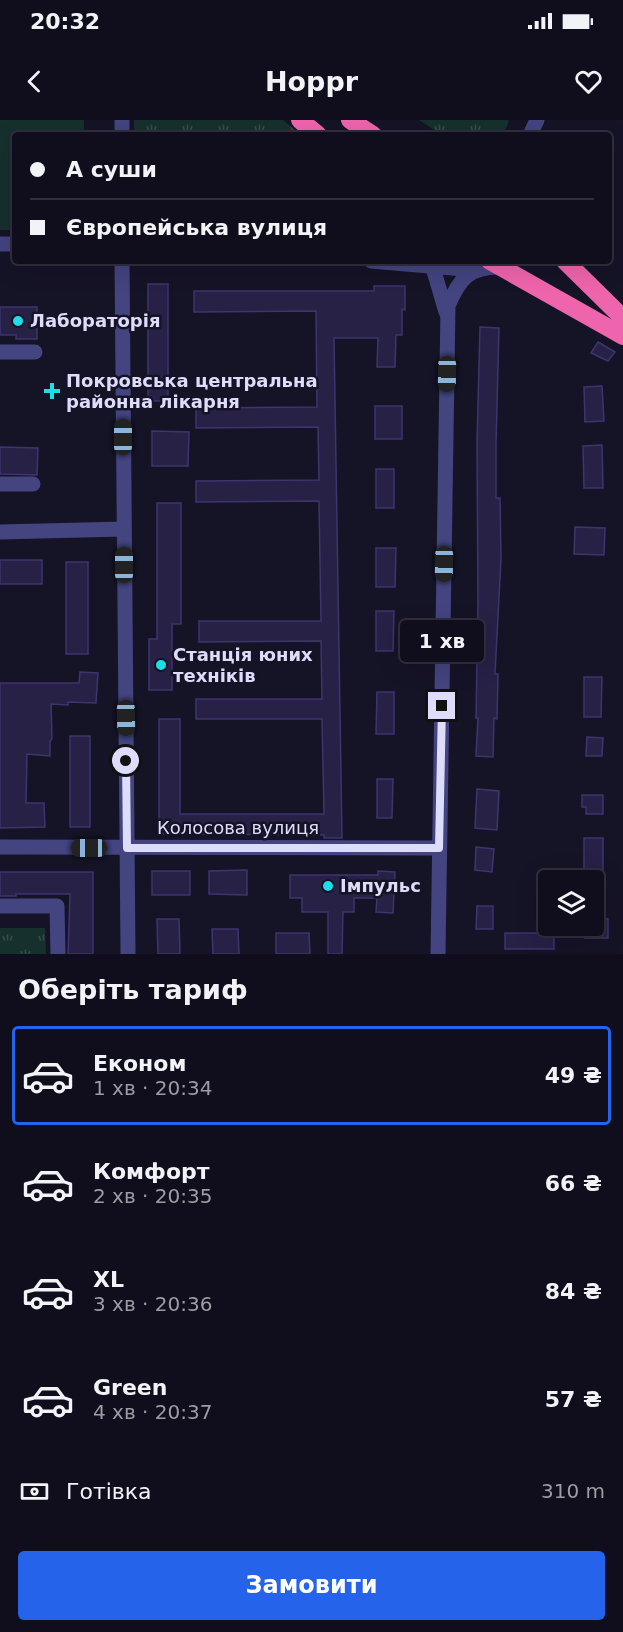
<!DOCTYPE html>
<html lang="uk">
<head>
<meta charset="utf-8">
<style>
	body { margin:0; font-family:"DejaVu Sans",sans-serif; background:#1e1c29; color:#f1f3f6; height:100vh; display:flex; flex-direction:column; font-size:22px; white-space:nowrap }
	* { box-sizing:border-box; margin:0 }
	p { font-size:20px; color:#9c9ca3 }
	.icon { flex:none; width:33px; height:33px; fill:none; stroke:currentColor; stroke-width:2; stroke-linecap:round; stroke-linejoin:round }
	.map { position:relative; height:834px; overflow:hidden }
	.side { display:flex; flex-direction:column; background:#100e1c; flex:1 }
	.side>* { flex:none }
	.banner { position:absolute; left:12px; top:12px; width:600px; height:132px; border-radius:6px; box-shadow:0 6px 24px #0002,0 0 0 2px #302e3b; display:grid; align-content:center; height:132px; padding:0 18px; background:#100e1c }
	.fabs { position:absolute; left:538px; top:750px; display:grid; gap:12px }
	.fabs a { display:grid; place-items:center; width:66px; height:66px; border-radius:6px; background:#100e1c; box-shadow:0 6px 24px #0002,0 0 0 2px #302e3b; font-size:30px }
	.end { position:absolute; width:27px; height:27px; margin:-14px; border:8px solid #dedcfb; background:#111; box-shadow:0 0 0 3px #111 }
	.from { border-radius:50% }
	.bubble { position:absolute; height:42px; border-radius:6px; background:#100e1c; box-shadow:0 6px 24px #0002,0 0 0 2px #302e3b; font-size:20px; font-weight:700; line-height:42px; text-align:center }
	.car { position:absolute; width:18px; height:36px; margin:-18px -9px; border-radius:8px; box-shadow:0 0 4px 2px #0007; background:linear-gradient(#222 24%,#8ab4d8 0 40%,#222 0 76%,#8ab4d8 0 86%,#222 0) }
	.banner b { display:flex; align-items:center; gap:21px; height:57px; font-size:22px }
	.banner b+b { border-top:2px solid #302e3b }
	.banner i { width:15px; height:15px; background:#f1f3f6 }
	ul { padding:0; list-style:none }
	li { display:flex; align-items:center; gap:18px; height:99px; margin:0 12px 9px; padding:0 6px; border:3px solid transparent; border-radius:6px }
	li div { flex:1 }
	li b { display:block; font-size:22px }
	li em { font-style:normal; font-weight:700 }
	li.on { border-color:#2563eb }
	li>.icon { width:54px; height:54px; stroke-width:1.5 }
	h2 { padding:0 18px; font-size:27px; line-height:72px }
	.pay { display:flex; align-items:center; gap:15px; height:66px; padding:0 18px; font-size:22px }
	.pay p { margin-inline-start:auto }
	.cta { display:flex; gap:12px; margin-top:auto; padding:12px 18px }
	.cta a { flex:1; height:69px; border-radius:6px; background:#2563eb; color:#fff; font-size:24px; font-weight:700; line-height:69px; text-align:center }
	.status { display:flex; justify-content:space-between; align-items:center; height:42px; padding:0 30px; background:#100e1c; direction:ltr }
	.status svg { height:16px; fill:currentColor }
	header { display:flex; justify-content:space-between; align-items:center; height:78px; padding:0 18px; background:#100e1c; font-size:27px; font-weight:700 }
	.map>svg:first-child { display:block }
</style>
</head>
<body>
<div class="status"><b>20:32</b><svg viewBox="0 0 49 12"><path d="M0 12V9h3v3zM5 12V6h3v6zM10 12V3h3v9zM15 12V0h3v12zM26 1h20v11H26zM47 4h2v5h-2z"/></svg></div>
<header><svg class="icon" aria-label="back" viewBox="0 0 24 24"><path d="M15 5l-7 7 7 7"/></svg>Hoppr<svg class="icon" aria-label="heart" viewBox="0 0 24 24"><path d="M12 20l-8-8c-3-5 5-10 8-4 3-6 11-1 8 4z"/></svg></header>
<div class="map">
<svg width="623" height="834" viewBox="0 0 623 834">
	<defs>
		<pattern id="grass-tufts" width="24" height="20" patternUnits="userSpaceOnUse" patternTransform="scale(1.5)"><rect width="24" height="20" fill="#16302e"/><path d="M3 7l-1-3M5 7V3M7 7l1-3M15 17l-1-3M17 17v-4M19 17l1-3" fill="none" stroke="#374d4d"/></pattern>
	</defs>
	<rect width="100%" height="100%" fill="#151326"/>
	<g fill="url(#grass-tufts)">
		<polygon points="134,0 283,0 301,15 134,15"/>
		<polygon points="419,0 507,0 509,1 503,15 442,15"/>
		<polygon points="0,808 45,808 46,834 0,834"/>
	</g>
	<polygon fill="#16302e" points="0,0 84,0 84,15 15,15 15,110 0,110"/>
	<g fill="#262145" stroke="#3e356f" stroke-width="1.5">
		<rect x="148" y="164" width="20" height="117"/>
		<polygon points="374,166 405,166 405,190 402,189 402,215 396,215 395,247 377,247 378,218 334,218 342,718 324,718 324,715 159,714 159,599 180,599 180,694 324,694 322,599 196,599 196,579 322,579 321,521 199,522 199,501 321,501 319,381 196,382 196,361 319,360 318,307 196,308 196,288 317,287 316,191 194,192 194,171 374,171"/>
		<polygon points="0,187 37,187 37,219 16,219 16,215 0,215"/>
		<polygon points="480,207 499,208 496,324 496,378 500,378 501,439 495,554 498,554 497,599 494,598 493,637 476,636 478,598 476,598 478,483 477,324"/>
		<polygon points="598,222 615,232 608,241 591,233"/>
		<polygon points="602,266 604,301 585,302 584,267"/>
		<rect x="375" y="286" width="27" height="33"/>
		<polygon points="152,311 189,312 188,346 152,346"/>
		<polygon points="602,325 603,368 584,368 583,326"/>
		<polygon points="0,327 38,328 37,355 0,354"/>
		<rect x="376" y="349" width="18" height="39"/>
		<polygon points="157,383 181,383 181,504 172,504 172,570 149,570 149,519 157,519"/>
		<polygon points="575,407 605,408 604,435 574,434"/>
		<polygon points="376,428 396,428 395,467 376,467"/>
		<rect x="0" y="440" width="42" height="24"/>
		<rect x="66" y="442" width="22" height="92"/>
		<polygon points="376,491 394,491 393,531 376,531"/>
		<polygon points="80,552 98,553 96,583 68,582 68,585 51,584 52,618 50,622 50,636 27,634 26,683 44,683 45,707 0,708 0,563 79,563"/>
		<polygon points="584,557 602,557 601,597 584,597"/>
		<polygon points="377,572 394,572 394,614 376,614"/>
		<rect x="70" y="616" width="20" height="91"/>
		<polygon points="587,617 603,618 602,636 586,636"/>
		<polygon points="377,659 393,659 392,698 377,698"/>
		<polygon points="477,669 499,671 497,710 475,708"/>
		<polygon points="582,675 603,675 603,694 586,694 586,687 582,687"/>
		<rect x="584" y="718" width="19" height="34"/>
		<polygon points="476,727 494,729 492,752 475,750"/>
		<polygon points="247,750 247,775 209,774 209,751"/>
		<rect x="152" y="751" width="38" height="24"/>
		<polygon points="378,751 395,752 393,793 376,792 377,778 354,778 354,792 343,792 342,834 328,834 328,792 302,792 302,778 290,778 290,755 378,755"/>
		<polygon points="0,752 93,752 93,834 68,834 70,774 16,774 16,776 0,776"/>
		<polygon points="477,786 493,786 493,809 476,809"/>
		<polygon points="594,798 608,799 608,818 585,818 586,806 594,806"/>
		<polygon points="157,799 179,799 180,834 158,834"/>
		<polygon points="212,809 238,809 239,834 213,834"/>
		<polygon points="276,813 309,813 310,834 276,834"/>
		<rect x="505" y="813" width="49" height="16"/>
	</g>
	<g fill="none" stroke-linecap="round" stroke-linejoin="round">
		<g stroke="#434480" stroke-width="15">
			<polyline points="122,15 122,0"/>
			<polyline points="530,15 537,0"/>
			<polyline points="0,124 15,124"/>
			<polyline points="122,141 128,834"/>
			<polyline points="371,141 476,150"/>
			<polyline points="431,141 446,192"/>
			<polyline points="0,232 35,232"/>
			<polyline points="0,364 33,364"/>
			<polyline points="0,412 124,409"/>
			<polyline points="0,727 439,728"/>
			<polyline points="0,786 57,786 58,834"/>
			<path d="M438,834L448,186C459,159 469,147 499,147"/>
		</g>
		<g stroke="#ee64ad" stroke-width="18">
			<polyline points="300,0 318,15"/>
			<polyline points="350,0 373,15"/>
			<polyline points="490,141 623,216"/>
			<polyline points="565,141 623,198"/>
		</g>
	</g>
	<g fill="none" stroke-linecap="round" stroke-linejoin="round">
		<polyline stroke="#dedcfb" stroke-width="8" points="126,641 127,728 439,728 442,586"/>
	</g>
	<g fill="#1ddde6" stroke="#151326" stroke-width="2">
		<circle cx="18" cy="201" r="6"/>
		<path d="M49 262h6v6h6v6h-6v6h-6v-6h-6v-6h6z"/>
		<circle cx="161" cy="545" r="6"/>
		<circle cx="328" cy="766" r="6"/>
	</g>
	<g text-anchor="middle" stroke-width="5" stroke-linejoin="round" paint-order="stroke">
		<g font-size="18" font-weight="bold" fill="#dedcfb" stroke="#151326" text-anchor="start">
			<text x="30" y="207">Лабораторія</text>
			<text x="66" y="267">Покровська центральна<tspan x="66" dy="21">районна лікарня</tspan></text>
			<text x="173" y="541">Станція юних<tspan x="173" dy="21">техніків</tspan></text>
			<text x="340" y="772">Імпульс</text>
		</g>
		<g font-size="18" fill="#dedcfb" stroke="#151326">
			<text x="238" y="714">Колосова вулиця</text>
		</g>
	</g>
</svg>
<div class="fabs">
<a><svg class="icon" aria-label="layers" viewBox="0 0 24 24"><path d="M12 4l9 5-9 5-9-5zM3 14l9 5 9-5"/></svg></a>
</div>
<i class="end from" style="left:126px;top:641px"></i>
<i class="end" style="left:442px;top:586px"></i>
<div class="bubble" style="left:400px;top:500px;width:84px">1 хв</div>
<i class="car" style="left:447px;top:254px;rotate:181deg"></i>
<i class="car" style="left:123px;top:317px;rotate:0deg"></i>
<i class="car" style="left:444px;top:444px;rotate:181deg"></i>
<i class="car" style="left:124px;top:445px;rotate:0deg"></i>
<i class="car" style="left:126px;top:598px;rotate:179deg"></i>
<i class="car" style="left:89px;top:728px;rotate:270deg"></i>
<div class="banner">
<b><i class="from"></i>А суши</b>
<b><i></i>Європейська вулиця</b>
</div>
</div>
<section class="side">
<h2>Оберіть тариф</h2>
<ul>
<li class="on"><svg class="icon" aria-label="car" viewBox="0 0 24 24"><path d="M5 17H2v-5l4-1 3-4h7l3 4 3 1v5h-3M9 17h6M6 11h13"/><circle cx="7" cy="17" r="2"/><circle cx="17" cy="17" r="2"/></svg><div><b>Економ</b><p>1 хв · 20:34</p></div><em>49 ₴</em></li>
<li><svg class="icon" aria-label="car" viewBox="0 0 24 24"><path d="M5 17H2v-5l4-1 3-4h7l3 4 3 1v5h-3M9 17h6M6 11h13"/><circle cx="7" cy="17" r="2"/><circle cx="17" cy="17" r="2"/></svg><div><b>Комфорт</b><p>2 хв · 20:35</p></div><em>66 ₴</em></li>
<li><svg class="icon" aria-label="car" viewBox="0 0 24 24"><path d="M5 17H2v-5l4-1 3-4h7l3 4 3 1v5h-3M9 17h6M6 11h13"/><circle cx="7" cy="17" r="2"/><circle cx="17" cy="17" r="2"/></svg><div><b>XL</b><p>3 хв · 20:36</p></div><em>84 ₴</em></li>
<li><svg class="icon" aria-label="car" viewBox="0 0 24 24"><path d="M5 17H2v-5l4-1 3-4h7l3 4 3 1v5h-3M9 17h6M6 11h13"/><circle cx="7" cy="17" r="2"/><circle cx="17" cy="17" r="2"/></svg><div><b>Green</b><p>4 хв · 20:37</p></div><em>57 ₴</em></li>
</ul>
<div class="pay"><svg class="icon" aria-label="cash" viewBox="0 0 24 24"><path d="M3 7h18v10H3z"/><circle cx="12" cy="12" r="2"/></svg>Готівка<p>310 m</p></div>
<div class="cta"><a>Замовити</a></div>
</section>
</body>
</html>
